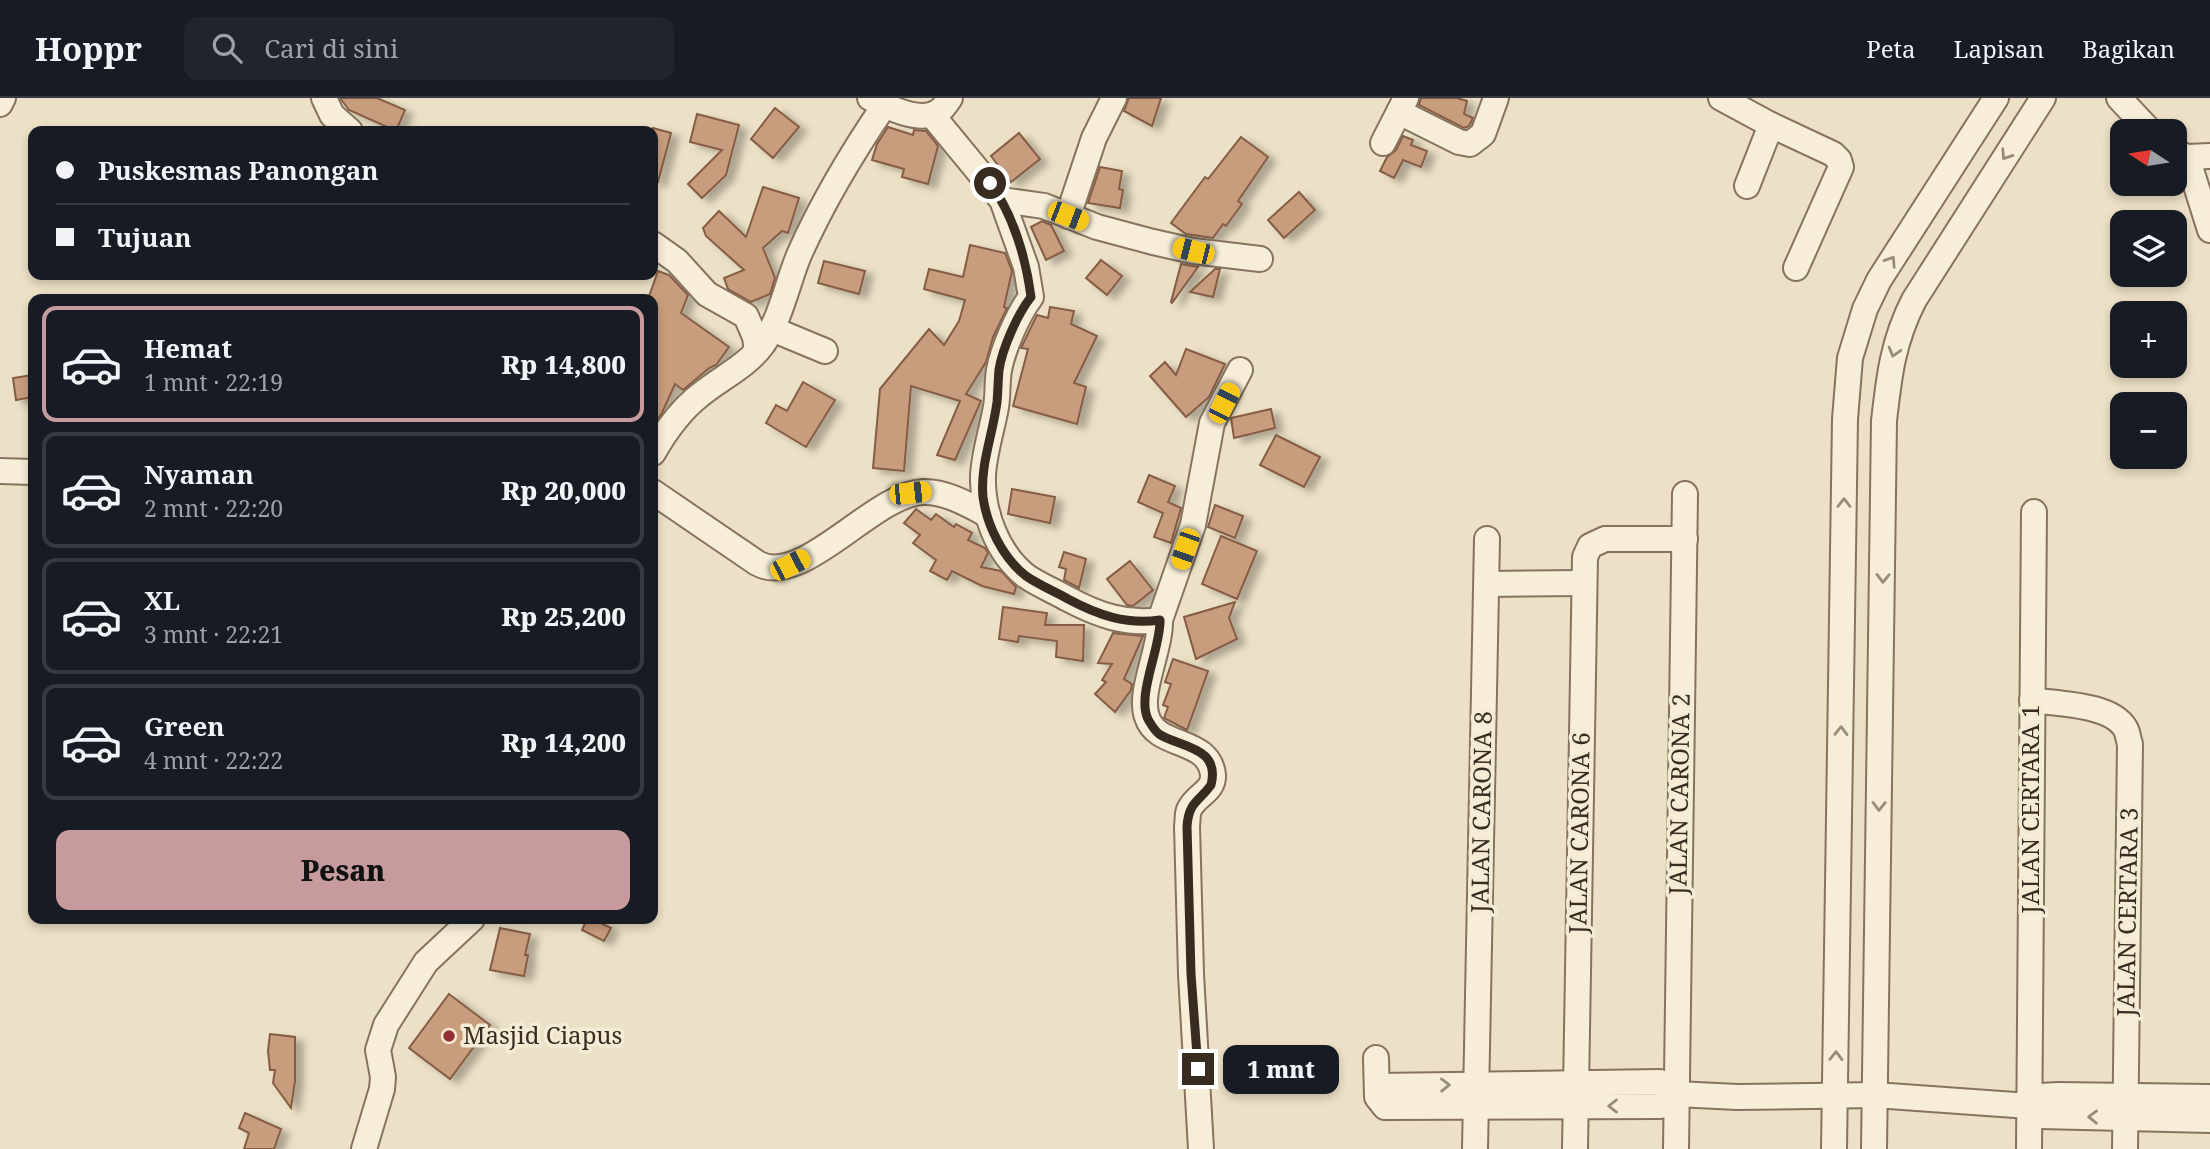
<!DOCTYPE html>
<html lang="id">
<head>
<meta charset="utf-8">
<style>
	body { margin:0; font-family:"Noto Serif",serif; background:#20242c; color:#f1f3f6; height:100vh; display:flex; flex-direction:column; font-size:26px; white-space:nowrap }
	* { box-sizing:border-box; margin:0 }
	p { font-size:23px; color:#9ea1a6 }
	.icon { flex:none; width:38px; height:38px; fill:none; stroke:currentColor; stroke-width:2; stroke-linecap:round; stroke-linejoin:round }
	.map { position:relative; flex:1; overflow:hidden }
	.side { position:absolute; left:28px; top:196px; width:630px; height:630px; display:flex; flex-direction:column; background:#171b24; border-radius:14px; box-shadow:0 4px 10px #0003 }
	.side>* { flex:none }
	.guide { position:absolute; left:28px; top:28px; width:630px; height:154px; border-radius:14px; box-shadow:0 4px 10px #0003; display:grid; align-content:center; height:154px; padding:0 28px; background:#171b24 }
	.needle { width:46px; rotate:282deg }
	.tools { position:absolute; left:2110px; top:21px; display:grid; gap:14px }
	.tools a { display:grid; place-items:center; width:77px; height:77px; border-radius:14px; background:#171b24; box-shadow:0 4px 10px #0003; font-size:35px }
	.end { position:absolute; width:32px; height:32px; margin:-16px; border:9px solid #382b20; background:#fff; box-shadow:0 0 0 4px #fff }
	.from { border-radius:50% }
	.bubble { position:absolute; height:49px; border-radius:14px; background:#171b24; box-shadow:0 4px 10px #0003; font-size:23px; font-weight:800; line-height:49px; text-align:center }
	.car { position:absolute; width:21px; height:42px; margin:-21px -10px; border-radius:9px; box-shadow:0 0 5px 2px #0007; background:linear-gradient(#f5c518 24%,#345 0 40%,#f5c518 0 76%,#345 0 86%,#f5c518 0) }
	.guide b { display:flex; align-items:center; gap:24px; height:66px; font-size:26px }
	.guide b+b { border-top:2px solid #363941 }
	.guide i { width:18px; height:18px; background:#f1f3f6 }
	ul { padding:12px 0 0; list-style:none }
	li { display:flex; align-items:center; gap:21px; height:116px; margin:0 14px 10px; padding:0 14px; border:4px solid #363941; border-radius:14px }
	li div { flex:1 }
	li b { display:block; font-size:26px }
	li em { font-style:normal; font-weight:800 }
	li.active { border-color:#c79b9d }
	li>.icon { width:63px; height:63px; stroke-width:1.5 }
	.action { display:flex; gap:14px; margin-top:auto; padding:14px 28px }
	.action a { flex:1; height:80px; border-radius:14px; background:#c79b9d; color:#111; font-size:28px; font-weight:800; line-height:80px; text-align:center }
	header { display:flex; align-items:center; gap:42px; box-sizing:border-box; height:98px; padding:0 35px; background:#171b24; border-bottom:2px solid #363941 }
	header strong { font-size:33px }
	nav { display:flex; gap:38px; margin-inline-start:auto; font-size:24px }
	.search { width:490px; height:63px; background:#20242c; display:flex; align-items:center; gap:18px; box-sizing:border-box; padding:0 24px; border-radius:14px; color:#9ea1a6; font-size:26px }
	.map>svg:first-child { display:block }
</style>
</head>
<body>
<header>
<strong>Hoppr</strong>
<div class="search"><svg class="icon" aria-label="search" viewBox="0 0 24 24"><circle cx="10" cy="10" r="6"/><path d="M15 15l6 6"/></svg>Cari di sini</div>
<nav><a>Peta</a><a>Lapisan</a><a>Bagikan</a></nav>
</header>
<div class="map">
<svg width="2210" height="1051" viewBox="0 0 2210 1051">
	<defs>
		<filter id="shadow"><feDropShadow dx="8" dy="4.5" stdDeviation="3.5" flood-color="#0004"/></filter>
	</defs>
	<rect width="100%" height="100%" fill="#ece1c6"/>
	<g fill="#c89d7e" stroke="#855d44" stroke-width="2" filter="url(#shadow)">
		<polygon points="340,0 377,0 405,12 396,33 349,12"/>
		<polygon points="1129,0 1161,0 1152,28 1124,13"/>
		<polygon points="1421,0 1457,0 1467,3 1464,16 1473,20 1469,28 1464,30 1419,7"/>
		<polygon points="775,10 799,29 773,60 751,41"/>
		<polygon points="697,16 739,27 726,77 702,100 688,86 722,52 690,44"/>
		<polygon points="888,29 913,37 914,32 926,33 938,48 928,86 902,79 904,71 872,62 877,46"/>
		<polygon points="653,30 671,35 658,84 653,83"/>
		<polygon points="1019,35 1040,61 1011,84 991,58"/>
		<polygon points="1403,38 1413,42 1411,47 1427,53 1421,69 1403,62 1394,80 1380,73 1387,59 1396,52"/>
		<polygon points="1241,39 1268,59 1238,103 1242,106 1226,128 1223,126 1213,140 1186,136 1171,125 1205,79 1208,81"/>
		<polygon points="1100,69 1122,73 1119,91 1123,92 1120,110 1088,105"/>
		<polygon points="763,89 799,100 788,135 782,133 763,150 775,180 770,196 751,204 728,191 724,180 744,172 706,138 703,130 719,113 746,139"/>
		<polygon points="1299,94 1315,112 1284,140 1268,122"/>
		<polygon points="1042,123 1051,127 1064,153 1046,162 1031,129"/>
		<polygon points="970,147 1005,155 1012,173 1004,209 1007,210 993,239 986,264 966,296 981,303 955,362 937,357 960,303 911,288 904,373 873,370 880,291 929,231 944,247 959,223 965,202 924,191 929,171 963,179"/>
		<polygon points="1101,162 1122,178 1107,197 1086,180"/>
		<polygon points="824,163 865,173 859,196 818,185"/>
		<polygon points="1181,166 1198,169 1172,205 1171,204"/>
		<polygon points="1215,171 1220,171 1213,199 1190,194"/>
		<polygon points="658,173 669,177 688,197 681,215 729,249 716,267 709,270 683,292 675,286 662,315 653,328 653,201 648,201"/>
		<polygon points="1050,209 1074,213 1071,226 1097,238 1074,285 1086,289 1077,326 1013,308 1028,251 1021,250 1037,217 1048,220"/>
		<polygon points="1186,251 1225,266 1209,299 1186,319 1150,278 1165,264 1176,277"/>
		<polygon points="33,277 33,299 16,302 13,280"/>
		<polygon points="803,284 835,302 806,349 766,325 776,307 787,313"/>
		<polygon points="1271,311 1275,330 1234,340 1231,320"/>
		<polygon points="1276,337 1320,359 1304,389 1260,367"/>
		<polygon points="1149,377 1175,388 1168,404 1181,410 1171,445 1154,439 1163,415 1138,404"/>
		<polygon points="1012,391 1055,399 1050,425 1008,416"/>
		<polygon points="1215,407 1243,418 1235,440 1208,429"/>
		<polygon points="916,411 931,422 936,416 954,429 956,426 972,435 968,442 985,450 988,455 981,469 1001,473 1016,489 1014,496 982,488 952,473 947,482 930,473 936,462 913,445 920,437 904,425"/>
		<polygon points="1221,438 1257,453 1237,501 1202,486"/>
		<polygon points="1064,454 1086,461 1079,490 1064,482 1066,471 1059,469"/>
		<polygon points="1130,463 1153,492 1133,508 1127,507 1107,481"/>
		<polygon points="1235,504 1229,520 1237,541 1196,561 1184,519"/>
		<polygon points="1003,509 1047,515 1045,527 1084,527 1083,563 1056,559 1057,543 1019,538 1018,544 999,541"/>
		<polygon points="1113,535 1143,538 1124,581 1132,586 1131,592 1115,614 1095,596 1106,584 1102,582 1112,566 1098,565"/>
		<polygon points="1173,561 1208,573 1187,632 1164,620 1168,609 1163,607 1171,586 1165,584"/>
		<polygon points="587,821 592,821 611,830 604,843 582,832"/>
		<polygon points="500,830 530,836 525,857 528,857 524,878 490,872"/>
		<polygon points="449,896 490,927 450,981 409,950"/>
		<polygon points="270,936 295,939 295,983 291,1010 273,985 275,972 270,972 268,953"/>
		<polygon points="245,1015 281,1031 274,1051 244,1051 249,1035 239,1030"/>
	</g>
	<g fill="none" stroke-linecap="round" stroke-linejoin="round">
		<g stroke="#87735d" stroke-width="28">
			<g id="minor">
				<polyline points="324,0 332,17 350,33"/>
				<path d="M870,0C887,9 921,26 939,13C944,10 947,4 950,0"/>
				<polyline points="1721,0 1771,27 1833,56 1839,62 1841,69 1796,170"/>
				<polyline points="2119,0 2150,33"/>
				<polyline points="0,6 3,0"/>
				<polyline points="1399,14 1459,44 1470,46 1483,36 1496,0"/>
				<path d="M932,17L1002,102L1026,169L1031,199C1018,216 1003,251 999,272C997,284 998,297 996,309C992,332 984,355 983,378C982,414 997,455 1026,478C1039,487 1054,493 1068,501C1098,517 1126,527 1160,522C1161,551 1138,594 1147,619C1157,651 1209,639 1213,677C1214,694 1195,697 1189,712C1187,717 1188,722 1187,728L1191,876L1201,1051"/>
				<polyline points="1383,45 1406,0"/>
				<polyline points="2175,54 2187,59 2210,58"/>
				<polyline points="2187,59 2210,132"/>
				<polyline points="1747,88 1771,27"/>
				<polyline points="1002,102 1044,108 1097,129 1153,144 1193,153 1260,161"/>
				<polyline points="1068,118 1094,40 1114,0"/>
				<polyline points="653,146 677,163 707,196 746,218 755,239 757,253"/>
				<polyline points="772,231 825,253"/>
				<path d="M653,355C665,334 682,311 700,297C722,279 746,269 763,246C781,220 787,186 799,157C822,105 852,55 884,8"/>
				<polyline points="0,373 33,374"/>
				<path d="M653,394L757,465C802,491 873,396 923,394C945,393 969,407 988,417"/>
				<polyline points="1487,486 1584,485"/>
				<polyline points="1160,522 1193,427 1212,325 1240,272"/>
				<path d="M2032,602C2058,606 2111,606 2125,630C2128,634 2128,641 2130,646L2125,1051"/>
				<polyline points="1376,960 1377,999 1385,1009 1661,1008 1677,996"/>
				<polyline points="1377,988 1660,984 1677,996 1737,999 1875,997 2029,1008 2040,1018 2210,1022"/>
				<polyline points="2029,1008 2040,998 2058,997 2209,999"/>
				<polyline points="364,1051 382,991 383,979 378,952 386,927 426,864 472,821"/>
				<polyline points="1475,1051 1487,441"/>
				<polyline points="1575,1051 1585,459 1590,448 1605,441 1685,441"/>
				<polyline points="1676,1051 1685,396"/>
				<polyline points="1834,1051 1845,321 1850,260 1865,211 1879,182 1996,0"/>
				<path d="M1874,1051L1884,323C1889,278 1893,243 1914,202L2043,0"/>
				<polyline points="2029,1051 2034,414"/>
			</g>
		</g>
		<use href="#minor" stroke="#f7eed9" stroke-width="24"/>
	</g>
	<defs><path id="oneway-chevron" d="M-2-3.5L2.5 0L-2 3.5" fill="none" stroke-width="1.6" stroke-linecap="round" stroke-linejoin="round" transform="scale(1.75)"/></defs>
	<g stroke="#988c7c">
		<use href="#oneway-chevron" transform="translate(2006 57) rotate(123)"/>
		<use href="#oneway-chevron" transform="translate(1891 163) rotate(-57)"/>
		<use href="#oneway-chevron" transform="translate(1894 254) rotate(106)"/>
		<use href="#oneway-chevron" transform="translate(1844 405) rotate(-90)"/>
		<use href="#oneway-chevron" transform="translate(1883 480) rotate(91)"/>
		<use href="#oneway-chevron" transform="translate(1841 633) rotate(-89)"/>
		<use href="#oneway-chevron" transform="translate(1879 708) rotate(91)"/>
		<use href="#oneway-chevron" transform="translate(1836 958) rotate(-89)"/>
		<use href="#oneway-chevron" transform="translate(1445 987) rotate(-1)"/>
		<use href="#oneway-chevron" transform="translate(1613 1008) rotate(180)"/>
		<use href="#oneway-chevron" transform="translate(2093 1019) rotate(-179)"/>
	</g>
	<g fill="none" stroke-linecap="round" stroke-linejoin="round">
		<path stroke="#382b20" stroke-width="9" d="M990,85C1013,116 1026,160 1031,199C1018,215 1002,251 999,272C998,283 998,293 997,304C993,336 980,367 983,399C987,428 1003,460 1026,478C1039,487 1054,493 1068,501C1098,517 1126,527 1160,522C1161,550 1135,600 1149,623C1152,628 1155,633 1159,636C1178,649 1221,648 1211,687C1199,704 1189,703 1187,728L1191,876L1198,971"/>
	</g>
	<circle fill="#932f30" stroke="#f4ebd5" stroke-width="2.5" cx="449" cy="938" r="7"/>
	<g text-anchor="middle" stroke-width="7" stroke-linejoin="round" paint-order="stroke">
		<g font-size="24" fill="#382b20" stroke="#f4ebd5">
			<text transform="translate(1680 696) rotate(-89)" y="8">JALAN CARONA 2</text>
			<text transform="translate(2031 711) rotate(-90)" y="8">JALAN CERTARA 1</text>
			<text transform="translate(1482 714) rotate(-89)" y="8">JALAN CARONA 8</text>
			<text transform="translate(1580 735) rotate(-89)" y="8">JALAN CARONA 6</text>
			<text transform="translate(2128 814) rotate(-89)" y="8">JALAN CERTARA 3</text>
		</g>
		<g font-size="24" fill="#382b20" stroke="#f4ebd5" text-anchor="start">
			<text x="463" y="946">Masjid Ciapus</text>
		</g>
	</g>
</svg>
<div class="tools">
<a><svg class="needle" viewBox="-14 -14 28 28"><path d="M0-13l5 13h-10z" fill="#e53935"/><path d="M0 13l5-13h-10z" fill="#9ea1a6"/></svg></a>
<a><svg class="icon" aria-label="layers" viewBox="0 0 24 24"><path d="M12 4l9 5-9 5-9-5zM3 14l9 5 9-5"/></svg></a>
<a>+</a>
<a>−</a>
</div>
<i class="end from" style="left:990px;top:85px"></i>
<i class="end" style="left:1198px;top:971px"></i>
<div class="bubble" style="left:1223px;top:947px;width:116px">1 mnt</div>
<i class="car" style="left:1068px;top:118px;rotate:111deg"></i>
<i class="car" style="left:1193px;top:153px;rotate:284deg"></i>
<i class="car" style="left:1224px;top:305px;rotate:27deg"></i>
<i class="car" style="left:910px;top:395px;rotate:84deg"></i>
<i class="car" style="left:1185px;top:451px;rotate:199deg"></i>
<i class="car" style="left:790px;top:467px;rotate:63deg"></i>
<div class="guide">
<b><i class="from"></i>Puskesmas Panongan</b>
<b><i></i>Tujuan</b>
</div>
<section class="side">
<ul>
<li class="active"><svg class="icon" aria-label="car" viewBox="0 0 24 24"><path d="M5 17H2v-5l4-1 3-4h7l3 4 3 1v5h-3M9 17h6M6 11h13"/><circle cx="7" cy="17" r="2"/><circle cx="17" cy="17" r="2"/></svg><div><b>Hemat</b><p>1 mnt · 22:19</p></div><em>Rp 14,800</em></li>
<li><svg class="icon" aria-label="car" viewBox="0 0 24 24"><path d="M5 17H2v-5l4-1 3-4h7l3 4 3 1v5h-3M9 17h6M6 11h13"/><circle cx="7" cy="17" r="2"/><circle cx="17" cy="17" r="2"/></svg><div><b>Nyaman</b><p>2 mnt · 22:20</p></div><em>Rp 20,000</em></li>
<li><svg class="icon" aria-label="car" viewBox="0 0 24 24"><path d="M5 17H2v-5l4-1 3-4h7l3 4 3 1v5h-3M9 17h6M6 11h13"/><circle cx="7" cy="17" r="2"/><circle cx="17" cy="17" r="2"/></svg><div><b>XL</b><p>3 mnt · 22:21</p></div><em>Rp 25,200</em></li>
<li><svg class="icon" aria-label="car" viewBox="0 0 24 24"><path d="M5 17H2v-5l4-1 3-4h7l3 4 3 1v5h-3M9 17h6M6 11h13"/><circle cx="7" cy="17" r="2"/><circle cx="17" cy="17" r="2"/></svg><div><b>Green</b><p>4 mnt · 22:22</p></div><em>Rp 14,200</em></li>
</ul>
<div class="action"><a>Pesan</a></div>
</section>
</div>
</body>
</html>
